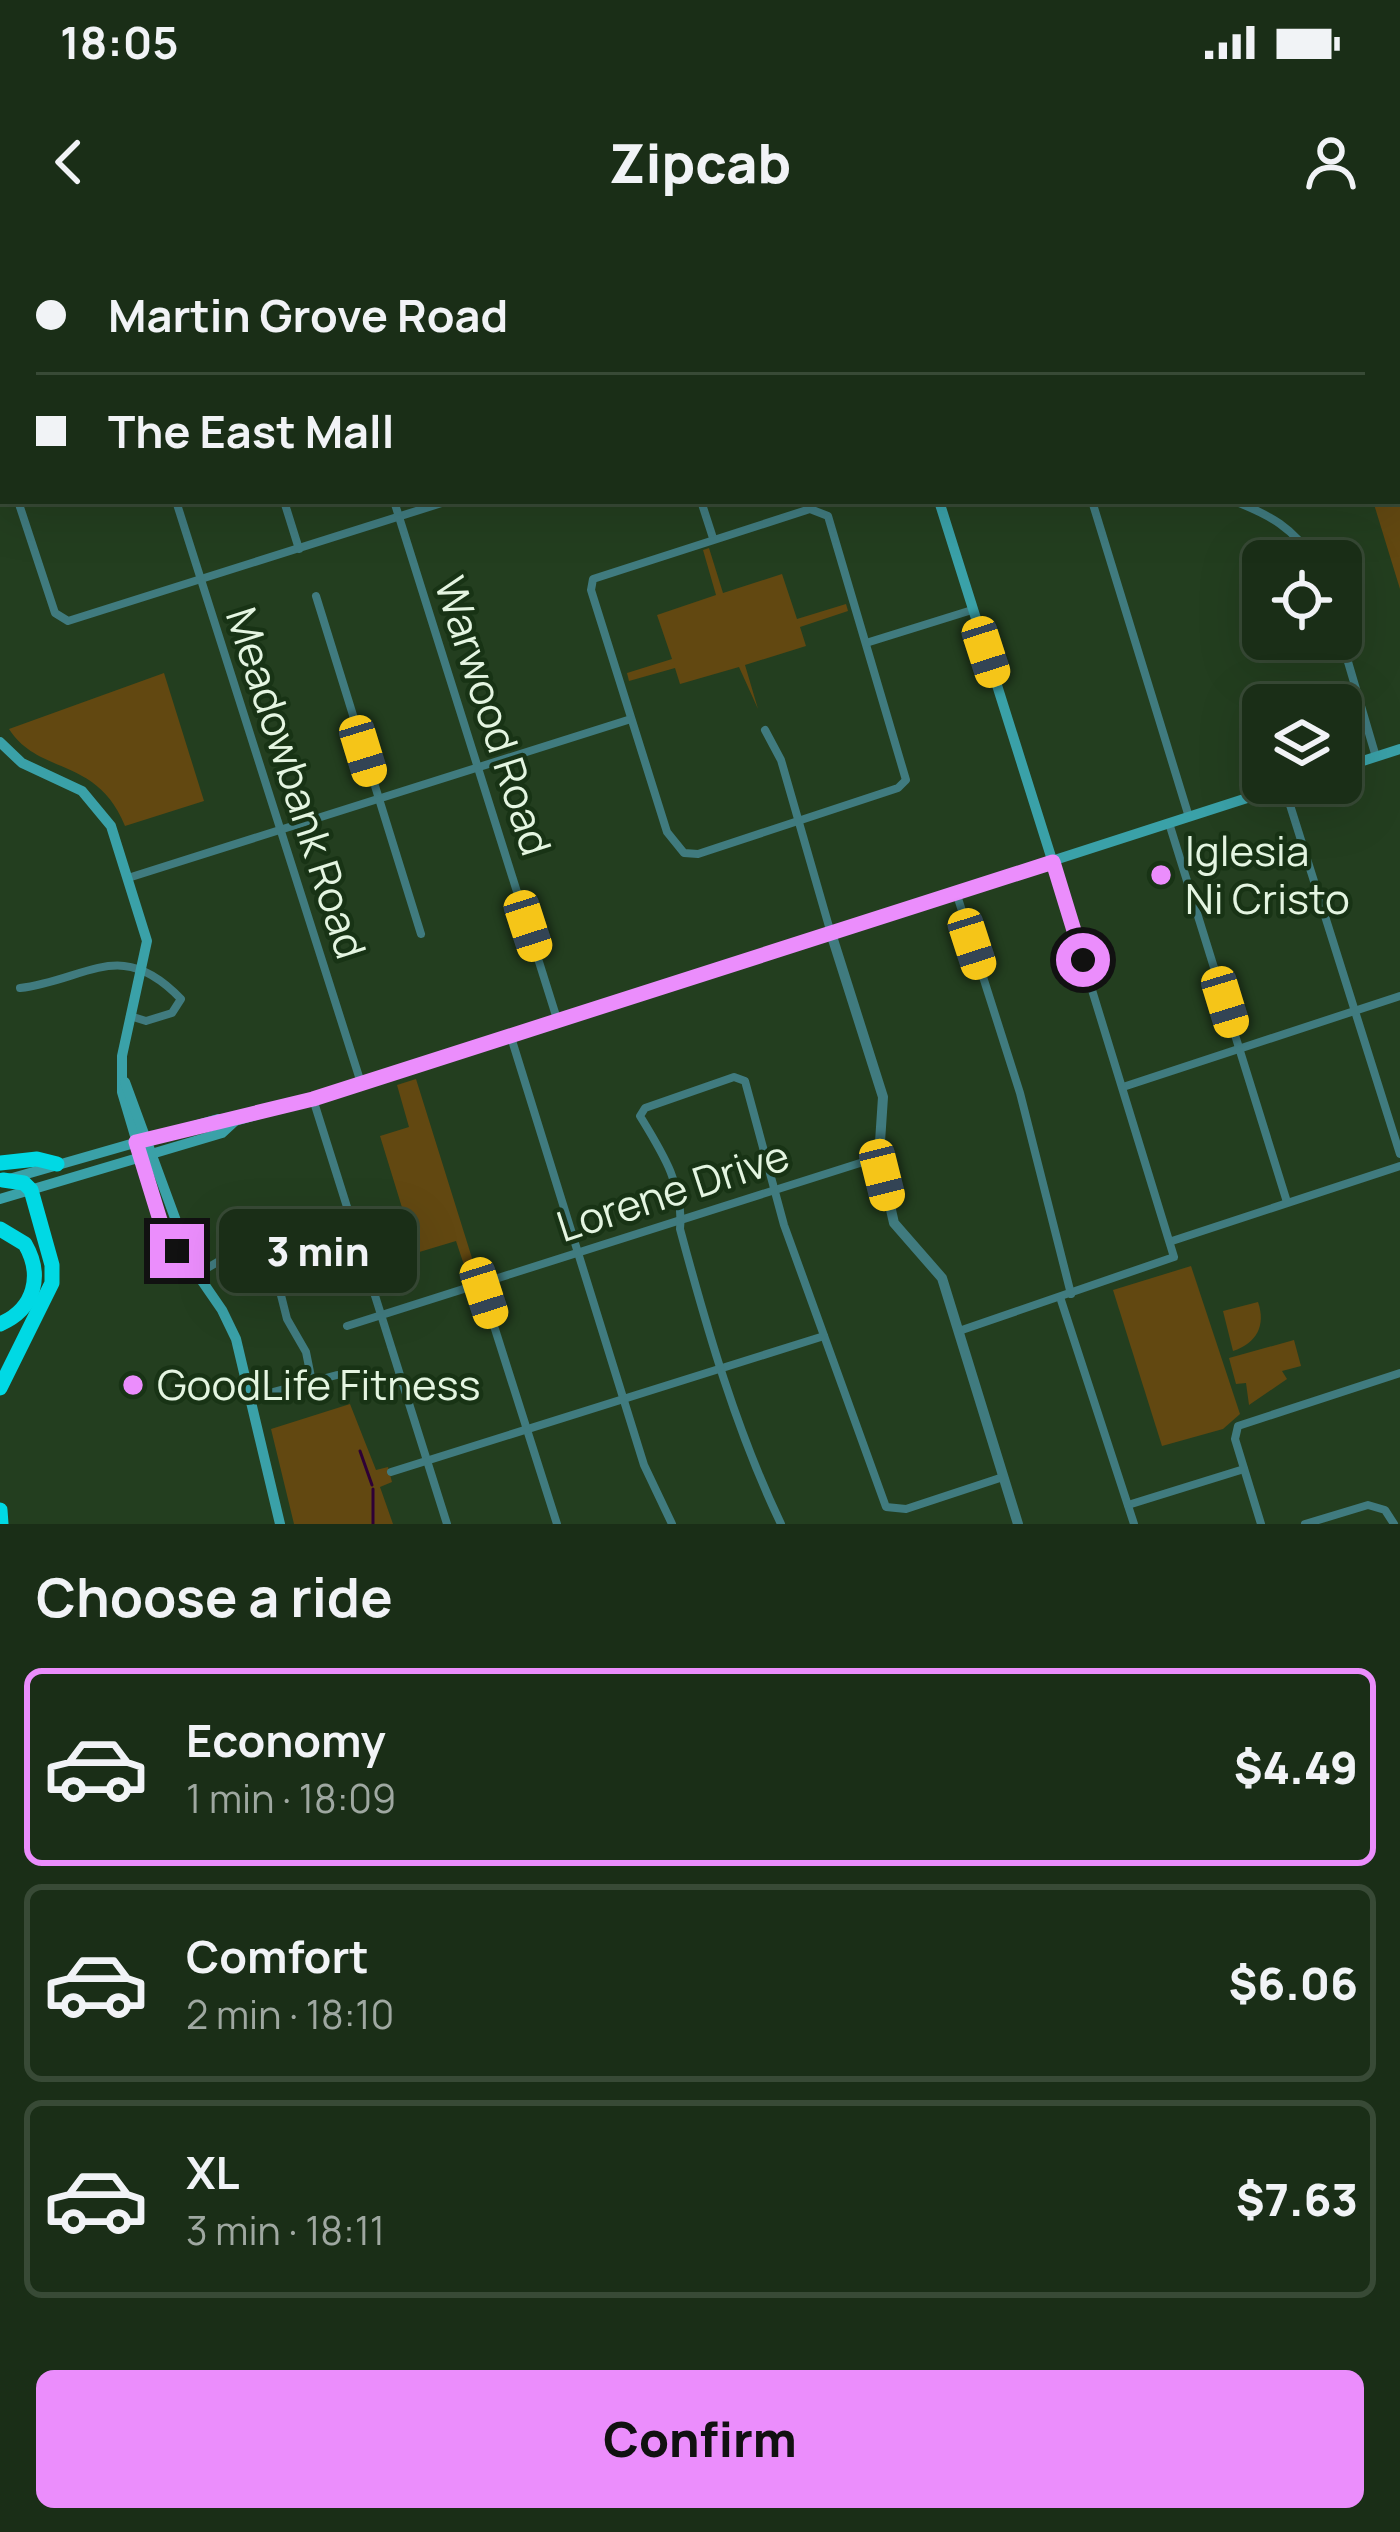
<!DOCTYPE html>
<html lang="en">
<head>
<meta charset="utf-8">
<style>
	body { margin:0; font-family:Manrope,sans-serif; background:#233620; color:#f1f3f6; height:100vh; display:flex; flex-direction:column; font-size:45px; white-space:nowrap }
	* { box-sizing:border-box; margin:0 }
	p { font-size:39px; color:#9fa8a1 }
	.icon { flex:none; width:66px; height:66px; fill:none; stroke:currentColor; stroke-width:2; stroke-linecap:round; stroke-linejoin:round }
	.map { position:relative; height:1284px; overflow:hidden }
	.drawer { display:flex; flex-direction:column; background:#1a2e17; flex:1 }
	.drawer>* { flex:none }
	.guide { position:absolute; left:0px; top:0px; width:1401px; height:264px; box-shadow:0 12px 48px #0002,0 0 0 3px #384a36; display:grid; align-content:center; height:264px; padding:0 36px; background:#1a2e17 }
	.fabs { position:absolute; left:1242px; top:300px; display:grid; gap:24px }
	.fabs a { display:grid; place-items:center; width:120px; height:120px; border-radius:18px; background:#1a2e17; box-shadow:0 12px 48px #0002,0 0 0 3px #384a36; font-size:60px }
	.end { position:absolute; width:54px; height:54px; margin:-27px; border:15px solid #eb8dfc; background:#111; box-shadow:0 0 0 6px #111 }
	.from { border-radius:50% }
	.bubble { position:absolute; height:84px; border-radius:18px; background:#1a2e17; box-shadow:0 12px 48px #0002,0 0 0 3px #384a36; font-size:39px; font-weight:800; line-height:84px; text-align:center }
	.car { position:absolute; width:36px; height:72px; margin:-36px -18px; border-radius:15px; box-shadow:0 0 9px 3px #0007; background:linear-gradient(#f5c518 24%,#345 0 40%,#f5c518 0 76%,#345 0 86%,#f5c518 0) }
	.guide b { display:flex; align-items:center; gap:42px; height:114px; font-size:45px }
	.guide b+b { border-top:3px solid #384a36 }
	.guide i { width:30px; height:30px; background:#f1f3f6 }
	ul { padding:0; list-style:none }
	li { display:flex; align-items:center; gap:36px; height:198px; margin:0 24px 18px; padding:0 12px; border:6px solid #384a36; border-radius:18px }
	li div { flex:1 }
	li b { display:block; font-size:45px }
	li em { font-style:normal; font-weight:800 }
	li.active { border-color:#eb8dfc }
	li>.icon { width:108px; height:108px; stroke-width:1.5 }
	h2 { padding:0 36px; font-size:54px; line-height:144px }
	.cta { display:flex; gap:24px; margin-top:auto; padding:24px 36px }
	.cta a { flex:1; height:138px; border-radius:18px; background:#eb8dfc; color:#111; font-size:48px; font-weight:800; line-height:138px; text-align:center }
	.status { display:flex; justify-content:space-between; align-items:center; height:84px; padding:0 60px; background:#1a2e17; direction:ltr }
	.status svg { height:33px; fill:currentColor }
	header { display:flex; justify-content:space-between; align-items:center; height:156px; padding:0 36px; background:#1a2e17; font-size:54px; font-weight:800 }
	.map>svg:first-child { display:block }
</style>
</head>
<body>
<div class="status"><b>18:05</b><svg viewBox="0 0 49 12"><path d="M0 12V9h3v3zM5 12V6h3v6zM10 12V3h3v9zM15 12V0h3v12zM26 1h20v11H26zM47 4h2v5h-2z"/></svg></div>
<header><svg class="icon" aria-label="back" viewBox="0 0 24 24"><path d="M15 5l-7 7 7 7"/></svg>Zipcab<svg class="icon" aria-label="person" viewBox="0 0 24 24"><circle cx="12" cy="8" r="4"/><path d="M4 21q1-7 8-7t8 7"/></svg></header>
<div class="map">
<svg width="1400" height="1284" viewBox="0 0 1400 1284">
	<rect width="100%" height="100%" fill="#233e1f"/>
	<g fill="#624811">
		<polygon points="1398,31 1400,37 1400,349 1373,261 1398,261"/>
		<polygon points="709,308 723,353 782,334 797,379 846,364 848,371 800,387 806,406 745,425 758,469 739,427 680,444 675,428 629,441 627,433 672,419 657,375 716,355 703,310"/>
		<path d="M164,433L204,561L125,586C97,516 39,536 9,489Z"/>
		<polygon points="416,839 477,1034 468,1037 456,1001 416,1013 380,896 409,887 397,845"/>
		<polygon points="1191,1026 1240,1174 1223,1189 1162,1206 1113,1050"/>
		<path d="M1258,1062C1266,1085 1257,1103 1233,1111L1223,1071Z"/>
		<polygon points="1294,1100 1301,1126 1282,1131 1287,1139 1249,1165 1246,1143 1236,1144 1229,1118"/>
		<polygon points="350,1164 376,1230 388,1227 392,1242 380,1247 393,1284 294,1284 271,1189"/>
	</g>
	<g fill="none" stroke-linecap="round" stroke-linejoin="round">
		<g stroke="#2e0036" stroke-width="3">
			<polyline points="360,1211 372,1245"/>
			<polyline points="373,1249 373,1284"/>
		</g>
		<g stroke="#407b7f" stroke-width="8">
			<polyline points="40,0 49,0"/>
			<polyline points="235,0 236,3"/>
			<polyline points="481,0 482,3"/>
			<polyline points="739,0 741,3"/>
			<polyline points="976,0 977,3"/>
			<polyline points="118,3 118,0"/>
			<polyline points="332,3 340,0"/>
			<polyline points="0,109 3,107"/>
			<polyline points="0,208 3,217"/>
			<polyline points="18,261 55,373 68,381 448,261"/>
			<polyline points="176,261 361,843"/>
			<polyline points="284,261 299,309"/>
			<polyline points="394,261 557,779"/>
			<polyline points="701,261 713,298"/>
			<polyline points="1092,261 1189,577"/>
			<path d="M1234,261C1270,275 1294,288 1314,321"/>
			<polygon points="810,269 828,276 906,540 898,548 698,614 684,613 667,592 591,350 593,339"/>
			<polyline points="316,356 421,694"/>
			<polyline points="1341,398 1376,517"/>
			<polyline points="866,403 972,370"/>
			<polyline points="765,490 781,520 830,690"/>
			<polyline points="1284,546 1400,914"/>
			<polyline points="1169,583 1287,962"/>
			<polyline points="128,638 631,479"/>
			<polyline points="956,652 1020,853 1071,1054"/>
			<path d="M20,748C87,740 121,696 181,759L172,773L146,781L130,776"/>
			<polyline points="510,794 644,1225 672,1284"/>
			<polyline points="1123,847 1400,756"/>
			<polyline points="313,859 447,1284"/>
			<polyline points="265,992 287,1079 306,1112 312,1142"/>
			<polyline points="1172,1001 1400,926"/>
			<polyline points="197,1034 288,981"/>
			<polyline points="481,1045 557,1284"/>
			<polyline points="1060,1057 1134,1284"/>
			<polyline points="347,1086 879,917"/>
			<polyline points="959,1091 1174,1017 1053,623"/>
			<polyline points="251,1158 337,1135"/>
			<polyline points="391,1232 824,1096"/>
			<polyline points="1128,1265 1244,1229"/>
			<path d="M781,1284C736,1190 707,1089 680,989C684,946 662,912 640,876L645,868L734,837L745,841L784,985L886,1267L906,1269L1003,1237"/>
			<polyline points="1261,1284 1235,1199 1238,1186 1400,1133"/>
			<polyline points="1305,1284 1368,1265 1385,1270 1394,1284"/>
		</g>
		<polyline stroke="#407b7f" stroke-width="10" points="830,690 883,857 879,917 894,983 942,1038 1018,1284"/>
		<g stroke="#3aa1a8" stroke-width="10">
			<polyline points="856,0 857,3"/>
			<polyline points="939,261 1053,623"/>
			<polyline points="0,502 22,523 82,551 111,586 147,701 122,816 122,852 160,980 222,1070 236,1099 280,1284"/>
			<polyline points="1341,528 1400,509"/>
			<polyline points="125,842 193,1027"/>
			<polyline points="9,939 218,879 235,881 313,859 1294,543"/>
			<polyline points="0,959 222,893 235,881"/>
		</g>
		<g stroke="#00d9e4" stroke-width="15">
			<polyline points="0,923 37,919 57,924"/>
			<path d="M0,989L25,1004C43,1035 35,1069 0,1084"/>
			<polyline points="0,1148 52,1043 52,1025 31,950 24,943 3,940"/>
			<polyline points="0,1270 1,1284"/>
		</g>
	</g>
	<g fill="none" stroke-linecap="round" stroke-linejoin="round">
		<polyline stroke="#eb8dfc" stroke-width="15" points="177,1011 160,980 136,902 313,859 1053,622 1083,720"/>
	</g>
	<g fill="#eb8dfc" stroke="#183315" stroke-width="4.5">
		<circle cx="1161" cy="635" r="12"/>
		<circle cx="133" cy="1145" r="12"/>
	</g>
	<g text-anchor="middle" stroke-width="9" stroke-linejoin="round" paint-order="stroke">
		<g font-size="42" fill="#e4f5e1" stroke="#183315">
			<text transform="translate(493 476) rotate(72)" y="15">Warwood Road</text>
			<text transform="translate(296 543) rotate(72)" y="15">Meadowbank Road</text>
			<text transform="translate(673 951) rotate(-18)" y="15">Lorene Drive</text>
		</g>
		<g font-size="42" fill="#e4f5e1" stroke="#183315" text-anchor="start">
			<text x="1185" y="626">Iglesia<tspan x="1185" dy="48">Ni Cristo</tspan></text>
			<text x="157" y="1160">GoodLife Fitness</text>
		</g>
	</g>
</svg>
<div class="fabs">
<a><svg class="icon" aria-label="locate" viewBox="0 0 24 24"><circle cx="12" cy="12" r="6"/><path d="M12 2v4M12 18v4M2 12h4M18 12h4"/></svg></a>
<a><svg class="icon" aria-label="layers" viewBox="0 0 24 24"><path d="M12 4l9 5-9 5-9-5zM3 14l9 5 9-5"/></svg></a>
</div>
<i class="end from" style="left:1083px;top:720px"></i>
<i class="end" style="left:177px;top:1011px"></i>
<div class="bubble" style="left:219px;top:969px;width:198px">3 min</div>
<i class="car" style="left:986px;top:412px;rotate:162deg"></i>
<i class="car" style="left:363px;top:511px;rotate:163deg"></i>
<i class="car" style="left:528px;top:686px;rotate:162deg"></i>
<i class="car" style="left:972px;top:704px;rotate:162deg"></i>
<i class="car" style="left:1225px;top:762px;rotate:163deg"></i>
<i class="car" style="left:882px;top:935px;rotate:166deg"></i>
<i class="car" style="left:484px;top:1053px;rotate:162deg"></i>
<div class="guide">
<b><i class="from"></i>Martin Grove Road</b>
<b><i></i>The East Mall</b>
</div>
</div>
<section class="drawer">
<h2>Choose a ride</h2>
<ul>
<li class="active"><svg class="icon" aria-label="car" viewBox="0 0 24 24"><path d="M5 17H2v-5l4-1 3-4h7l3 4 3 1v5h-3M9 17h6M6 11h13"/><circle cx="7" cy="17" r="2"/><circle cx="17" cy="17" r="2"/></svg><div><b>Economy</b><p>1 min · 18:09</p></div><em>$4.49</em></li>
<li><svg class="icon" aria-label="car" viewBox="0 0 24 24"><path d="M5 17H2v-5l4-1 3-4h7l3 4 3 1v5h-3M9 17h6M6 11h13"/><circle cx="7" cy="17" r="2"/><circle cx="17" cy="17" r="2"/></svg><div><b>Comfort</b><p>2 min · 18:10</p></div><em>$6.06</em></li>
<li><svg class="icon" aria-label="car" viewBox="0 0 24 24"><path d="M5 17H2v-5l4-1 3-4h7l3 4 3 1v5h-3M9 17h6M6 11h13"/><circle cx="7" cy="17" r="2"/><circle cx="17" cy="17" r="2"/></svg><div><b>XL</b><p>3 min · 18:11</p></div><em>$7.63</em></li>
</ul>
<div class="cta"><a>Confirm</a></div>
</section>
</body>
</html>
